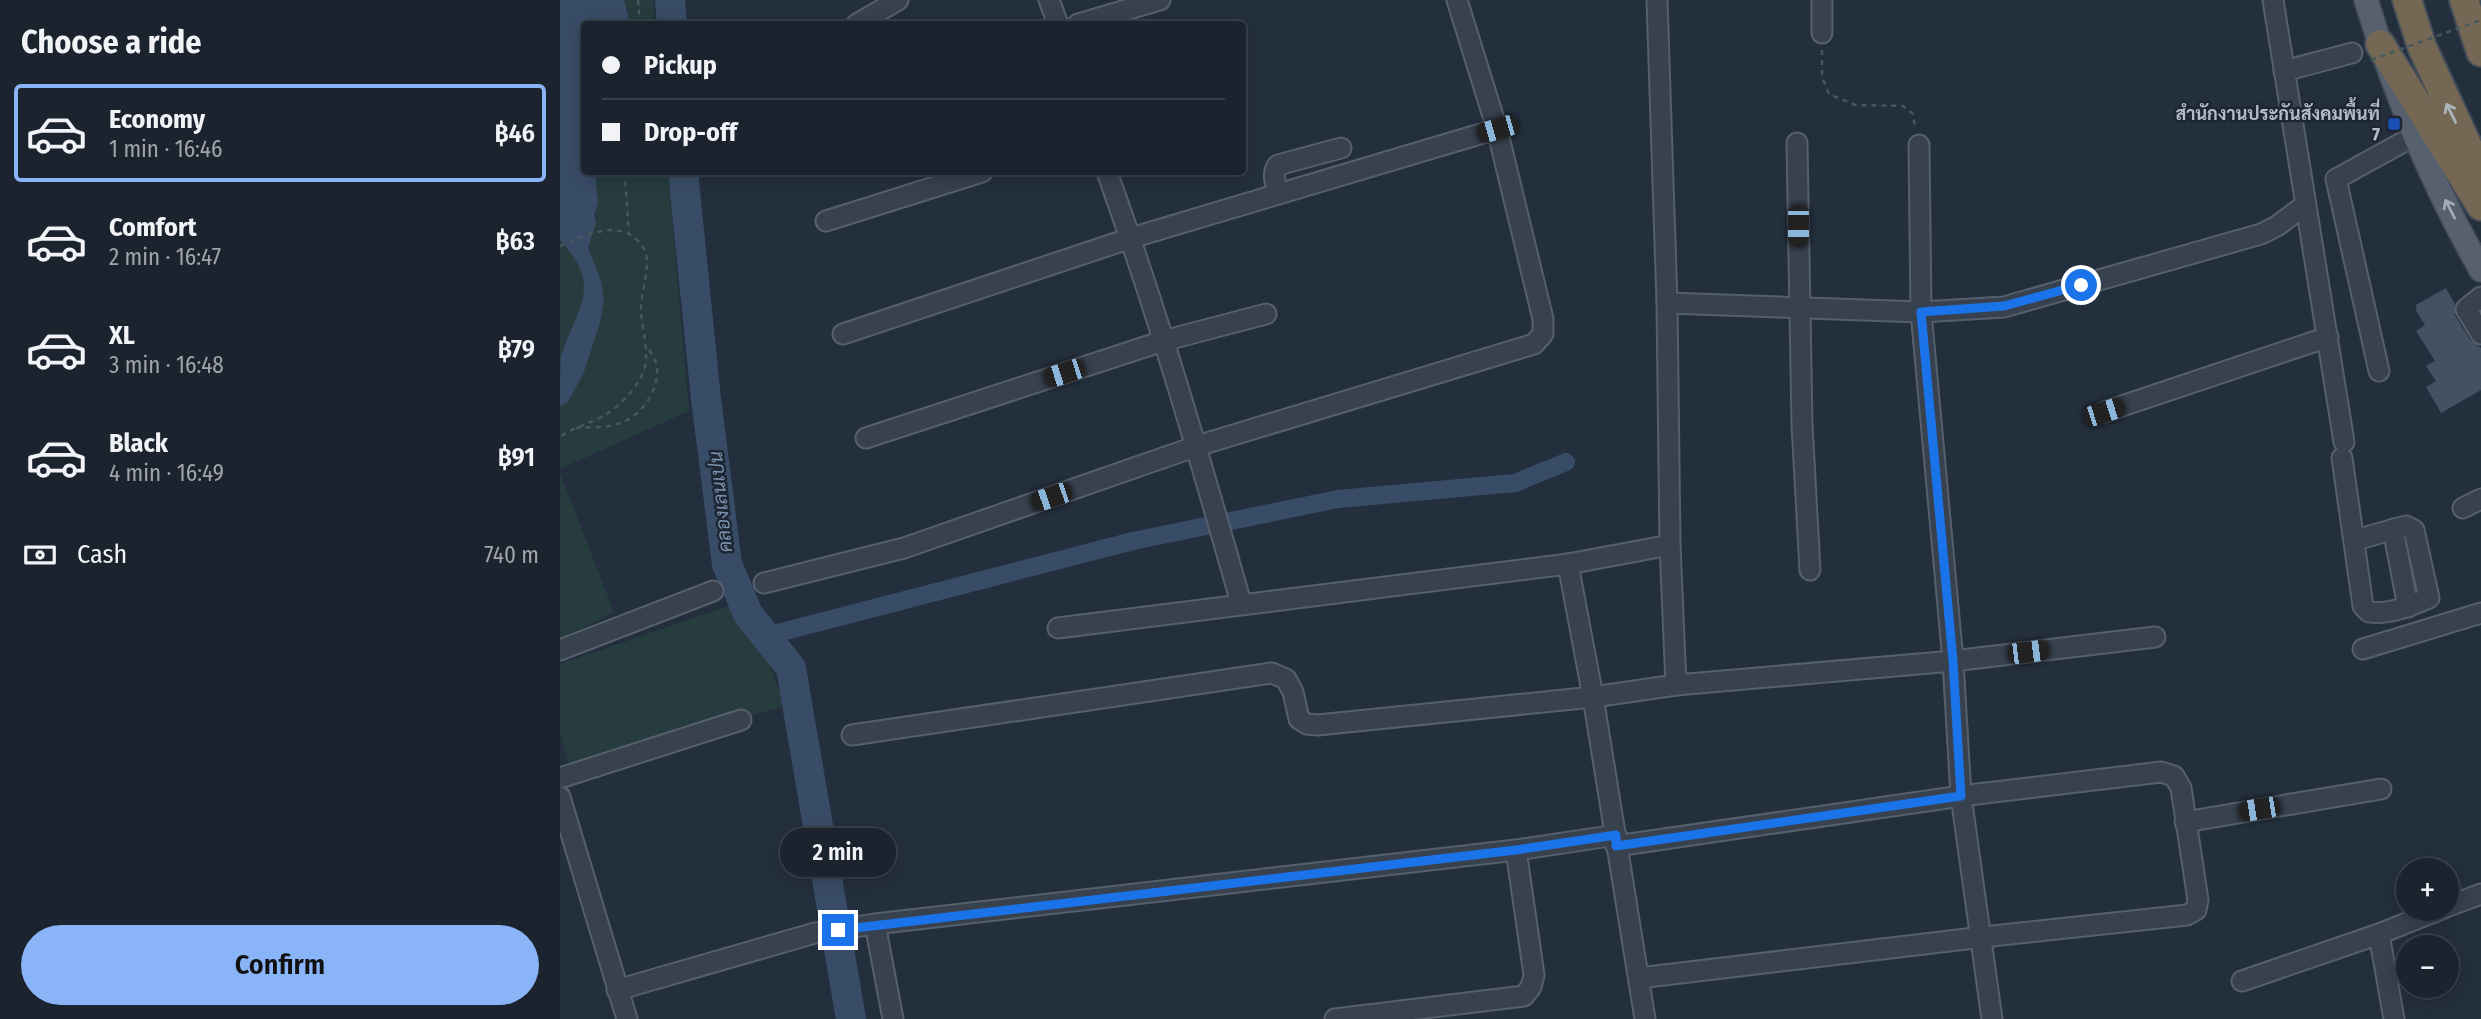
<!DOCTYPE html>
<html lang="en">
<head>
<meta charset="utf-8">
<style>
	body { margin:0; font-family:"Fira Sans Condensed",Sarabun,sans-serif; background:#282f3a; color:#f1f3f6; height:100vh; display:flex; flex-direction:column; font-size:26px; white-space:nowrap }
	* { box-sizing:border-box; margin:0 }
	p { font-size:23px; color:#a0a4aa }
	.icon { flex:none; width:38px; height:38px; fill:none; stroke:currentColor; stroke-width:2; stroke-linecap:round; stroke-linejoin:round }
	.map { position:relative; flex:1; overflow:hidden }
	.details { display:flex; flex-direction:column; background:#1b232e; width:560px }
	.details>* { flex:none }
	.hud { position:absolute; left:21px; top:21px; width:665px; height:154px; border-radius:7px; box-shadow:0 4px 18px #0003,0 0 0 2px #39404a; display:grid; align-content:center; height:154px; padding:0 21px; background:#1b232e }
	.controls { position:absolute; left:1836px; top:858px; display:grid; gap:14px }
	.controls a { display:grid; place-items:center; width:63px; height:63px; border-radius:50%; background:#1b232e; box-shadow:0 4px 18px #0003,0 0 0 2px #39404a; font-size:35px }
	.end { position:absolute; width:32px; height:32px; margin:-16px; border:9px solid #1a73e8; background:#fff; box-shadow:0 0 0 4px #fff }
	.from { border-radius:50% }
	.bubble { position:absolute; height:49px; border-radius:24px; background:#1b232e; box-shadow:0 4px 18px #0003,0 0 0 2px #39404a; font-size:23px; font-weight:600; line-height:49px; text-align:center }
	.car { position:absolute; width:21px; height:42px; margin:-21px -10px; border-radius:9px; box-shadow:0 0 5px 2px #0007; background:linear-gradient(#222 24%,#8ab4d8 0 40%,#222 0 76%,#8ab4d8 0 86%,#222 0) }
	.hud b { display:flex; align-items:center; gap:24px; height:66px; font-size:26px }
	.hud b+b { border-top:2px solid #39404a }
	.hud i { width:18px; height:18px; background:#f1f3f6 }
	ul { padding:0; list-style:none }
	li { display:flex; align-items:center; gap:21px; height:98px; margin:0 14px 10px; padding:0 7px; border:4px solid transparent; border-radius:7px }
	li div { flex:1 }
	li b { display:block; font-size:26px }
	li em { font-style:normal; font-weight:600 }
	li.current { border-color:#8ab4f8 }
	li>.icon { width:63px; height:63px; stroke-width:1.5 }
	h2 { padding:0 21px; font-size:32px; line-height:84px }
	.pay { display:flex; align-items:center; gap:18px; height:77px; padding:0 21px; font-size:26px }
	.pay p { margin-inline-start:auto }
	.cta { display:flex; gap:14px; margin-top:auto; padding:14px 21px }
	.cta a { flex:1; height:80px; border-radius:42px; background:#8ab4f8; color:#111; font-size:28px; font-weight:600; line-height:80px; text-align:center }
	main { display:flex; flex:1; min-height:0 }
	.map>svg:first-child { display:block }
</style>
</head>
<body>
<main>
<section class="details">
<h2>Choose a ride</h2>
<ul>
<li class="current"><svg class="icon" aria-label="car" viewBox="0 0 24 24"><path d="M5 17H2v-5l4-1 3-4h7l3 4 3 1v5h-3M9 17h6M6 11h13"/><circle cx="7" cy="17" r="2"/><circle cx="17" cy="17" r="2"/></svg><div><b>Economy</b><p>1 min · 16:46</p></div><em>฿46</em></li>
<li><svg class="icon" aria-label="car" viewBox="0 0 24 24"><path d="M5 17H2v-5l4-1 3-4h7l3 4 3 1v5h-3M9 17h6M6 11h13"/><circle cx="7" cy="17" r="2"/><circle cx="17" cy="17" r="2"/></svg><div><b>Comfort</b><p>2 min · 16:47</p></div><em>฿63</em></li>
<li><svg class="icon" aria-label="car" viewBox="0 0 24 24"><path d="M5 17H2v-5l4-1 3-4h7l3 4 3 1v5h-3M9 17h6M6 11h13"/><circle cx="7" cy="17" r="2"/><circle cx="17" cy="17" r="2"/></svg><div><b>XL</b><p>3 min · 16:48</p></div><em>฿79</em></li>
<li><svg class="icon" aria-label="car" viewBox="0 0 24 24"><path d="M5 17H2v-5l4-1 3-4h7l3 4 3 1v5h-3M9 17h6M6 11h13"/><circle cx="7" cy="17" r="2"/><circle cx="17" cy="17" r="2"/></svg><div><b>Black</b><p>4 min · 16:49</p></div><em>฿91</em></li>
</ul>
<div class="pay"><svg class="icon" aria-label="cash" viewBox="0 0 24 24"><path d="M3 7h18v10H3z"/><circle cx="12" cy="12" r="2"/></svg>Cash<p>740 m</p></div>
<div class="cta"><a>Confirm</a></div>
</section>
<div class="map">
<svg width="1921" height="1019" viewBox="0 0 1921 1019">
	<rect width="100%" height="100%" fill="#242f3e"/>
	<g fill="#263c3f">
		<polygon points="0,0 93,0 95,24 24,24 24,172 108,172 129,411 0,469"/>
		<polygon points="0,473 54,612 0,640"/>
		<polygon points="171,605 206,653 224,706 10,768 0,734 0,664"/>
	</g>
	<path fill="#394c67" d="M0,0H64L70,24H24V172H35L38,203L34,215L36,223L28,248L41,281L44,300L40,322L24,372L8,402L0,406C0,391 0,371 1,356C17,307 44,287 0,240Z"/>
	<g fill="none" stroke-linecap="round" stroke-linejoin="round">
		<polyline stroke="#394c67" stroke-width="18" points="206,636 573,541 778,499 955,483 1006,462"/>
		<g stroke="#394c67" stroke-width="30">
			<polyline points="110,0 112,24"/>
			<polyline points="123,172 146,399 167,564 188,614 231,668 291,1019"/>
		</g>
	</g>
	<polygon fill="#455162" points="1886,288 1895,304 1895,315 1910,340 1921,348 1921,390 1881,413 1866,387 1876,381 1866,366 1875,361 1856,331 1865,325 1855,309 1857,308 1856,305"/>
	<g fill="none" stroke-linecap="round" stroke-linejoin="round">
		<g stroke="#565f6c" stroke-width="23">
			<g id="minor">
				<polyline points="489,0 498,24"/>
				<polyline points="1097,0 1107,303 1110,545 1116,685"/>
				<polyline points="1262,0 1262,33"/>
				<polyline points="1713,0 1784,442"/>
				<polyline points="297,24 338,0"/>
				<polyline points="518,24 600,0"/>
				<polyline points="1724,71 1792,53"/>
				<polyline points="1237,143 1242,425 1250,570"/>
				<polyline points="1359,145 1361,312 1393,661 1401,796 1432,1019"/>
				<path d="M547,172C598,314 640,458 681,603"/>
				<path d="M718,194C716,185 711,173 718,165L781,148"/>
				<polyline points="266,221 422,172"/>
				<polyline points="1921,297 1906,309 1921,334"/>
				<polyline points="1107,303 1361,312 1444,307 1701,234 1717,226 1745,205"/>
				<polyline points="283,334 571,238 937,129"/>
				<polyline points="1819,371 1776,179 1856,135"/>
				<polyline points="1544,412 1768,337"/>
				<polyline points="306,438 603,341 706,314"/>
				<path d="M1782,458L1803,606L1809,612C1829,615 1850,606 1869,598L1854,530L1846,526L1795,540"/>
				<polyline points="1903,508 1921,499"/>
				<polyline points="1833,529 1848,607"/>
				<polyline points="1008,564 1033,697 1085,1019"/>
				<polyline points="204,583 344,548 637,446 974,344 983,334 983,319 937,129 897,0"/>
				<polyline points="498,628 1008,564 1110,545"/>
				<polyline points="1803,649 1921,613"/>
				<polyline points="0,650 153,591"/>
				<polyline points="292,735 712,673 726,679 733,692 739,719 747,724 758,725 1033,697 1116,685 1393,661 1595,637"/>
				<polyline points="0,778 181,720"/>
				<polyline points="0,797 67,1019"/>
				<polyline points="1625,822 1821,789"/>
				<polyline points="1056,846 1401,796 1601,772 1614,776 1621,788 1638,900 1636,910 1627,915 1423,937 1079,978"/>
				<polyline points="1886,907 1921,894"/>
				<polyline points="315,924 333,1019"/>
				<polyline points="1819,934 1834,1019"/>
				<polyline points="1682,981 1819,934 1884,908"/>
				<polyline points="57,990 255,933 315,924 956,850 1056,835"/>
				<polyline points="775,1019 964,996 971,987 974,975 956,850"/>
			</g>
		</g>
		<g stroke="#414a57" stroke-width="26">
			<path id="major" d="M1806,0C1834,92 1873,186 1921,270"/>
		</g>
		<g stroke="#434c59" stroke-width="32">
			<g id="highway">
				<polyline points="1847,0 1862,47 1921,175"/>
				<polyline points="1904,0 1921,52"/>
				<polyline points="1820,44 1921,206"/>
			</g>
		</g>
		<g stroke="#44595c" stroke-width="2.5" stroke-dasharray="5 5" stroke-linecap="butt">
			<polyline points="78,0 80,24"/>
			<polyline points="1262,50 1262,77 1269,94 1295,105 1343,106 1353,114 1355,127"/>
			<polyline points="67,172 65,176 69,235"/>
			<path d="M0,246C24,236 58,218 79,242C84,248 87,254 87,261C87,278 81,293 81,309C81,329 91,354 83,373C77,387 61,405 48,413C33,423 15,426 0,437"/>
			<path d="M16,428C30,427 47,428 60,423C83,416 104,384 95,360C93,355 89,350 86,346"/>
		</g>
		<use href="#minor" stroke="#38414e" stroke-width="19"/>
		<use href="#major" stroke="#56606e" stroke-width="23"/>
		<use href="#highway" stroke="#746855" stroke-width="28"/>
		<polyline stroke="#44595c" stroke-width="2.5" stroke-dasharray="5 5" stroke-linecap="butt" points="1811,60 1921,20"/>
	</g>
	<defs><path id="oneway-shaft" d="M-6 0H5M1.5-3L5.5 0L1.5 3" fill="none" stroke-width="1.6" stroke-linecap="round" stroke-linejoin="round" transform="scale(1.75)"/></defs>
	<use stroke="#aeb4bd" href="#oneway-shaft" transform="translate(1891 113) rotate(-116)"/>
	<use stroke="#a1aab7" href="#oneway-shaft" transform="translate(1890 209) rotate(-117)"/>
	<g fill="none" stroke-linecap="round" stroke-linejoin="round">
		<polyline stroke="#1a73e8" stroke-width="9" points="278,930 956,850 1056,835 1056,846 1401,796 1393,661 1361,312 1444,306 1521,285"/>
	</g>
	<rect fill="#1a4fb4" stroke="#1d2633" stroke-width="2.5" x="1827" y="117" width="14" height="14" rx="3.5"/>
	<g text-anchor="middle" stroke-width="5" stroke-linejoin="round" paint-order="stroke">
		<g font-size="18" font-weight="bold" fill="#b4bcc9" stroke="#1d2633" text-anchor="end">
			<text x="1820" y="120">สำนักงานประกันสังคมพื้นที่<tspan x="1820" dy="21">7</tspan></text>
		</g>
		<g font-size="19" font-style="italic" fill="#7c92b1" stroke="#1d2633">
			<text transform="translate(160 502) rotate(-96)" y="7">คลองเลนเปน</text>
		</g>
	</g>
</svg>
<div class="controls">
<a>+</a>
<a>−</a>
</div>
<i class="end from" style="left:1521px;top:285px"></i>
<i class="end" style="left:278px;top:930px"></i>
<div class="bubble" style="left:220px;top:828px;width:116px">2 min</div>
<i class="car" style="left:937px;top:129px;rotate:254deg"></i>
<i class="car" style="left:1238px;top:226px;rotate:180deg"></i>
<i class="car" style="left:504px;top:373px;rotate:252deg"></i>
<i class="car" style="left:1544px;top:412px;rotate:72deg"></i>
<i class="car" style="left:491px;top:497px;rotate:251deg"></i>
<i class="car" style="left:1468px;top:652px;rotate:83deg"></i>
<i class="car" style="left:1699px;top:809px;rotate:261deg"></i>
<div class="hud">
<b><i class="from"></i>Pickup</b>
<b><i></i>Drop-off</b>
</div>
</div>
</main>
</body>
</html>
